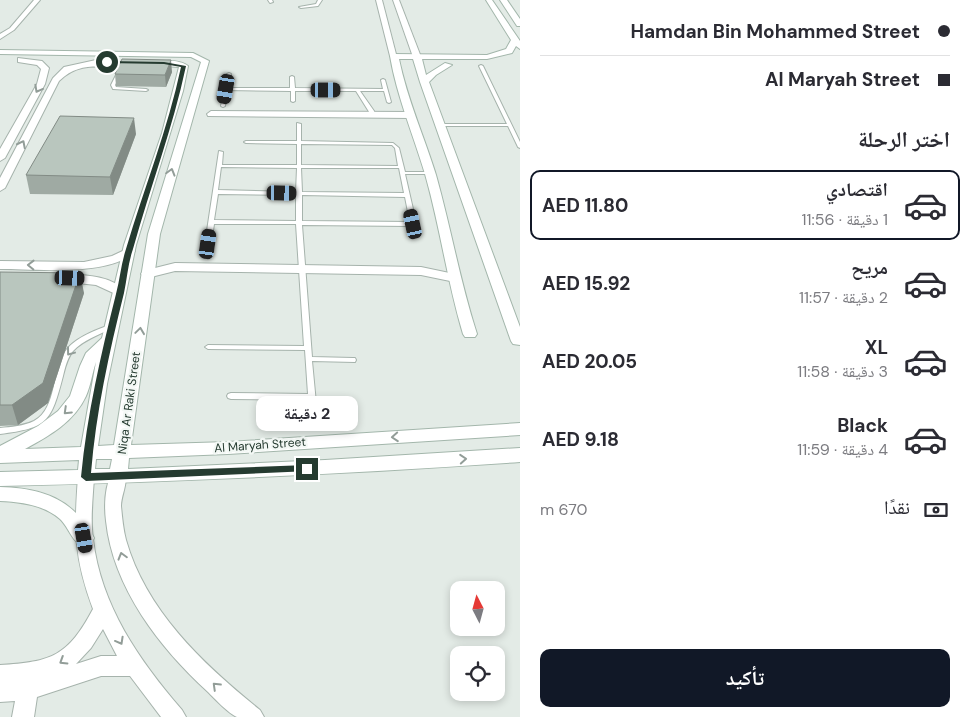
<!DOCTYPE html>
<html lang="ar">
<head>
<meta charset="utf-8">
<style>
	body { margin:0; font-family:"DM Sans","Noto Naskh Arabic",sans-serif; background:#f2f2f3; color:#2b2b33; direction:rtl; height:100vh; display:flex; flex-direction:column; font-size:19px; white-space:nowrap }
	* { box-sizing:border-box; margin:0 }
	p { font-size:16px; color:#7c7c81 }
	.icon { flex:none; width:28px; height:28px; fill:none; stroke:currentColor; stroke-width:2; stroke-linecap:round; stroke-linejoin:round }
	.map { position:relative; flex:1; overflow:hidden; direction:ltr }
	.side { display:flex; flex-direction:column; background:#fff; width:450px }
	.side>* { flex:none }
	.banner { display:grid; align-content:center; height:110px; padding:0 20px; background:#fff }
	.needle { width:32px; rotate:354deg }
	.tools { position:absolute; left:450px; top:581px; display:grid; gap:10px }
	.tools a { display:grid; place-items:center; width:55px; height:55px; border-radius:10px; background:#fff; box-shadow:0 2px 8px #0003; font-size:25px }
	.end { position:absolute; width:22px; height:22px; margin:-11px; border:6px solid #253b30; background:#fff; box-shadow:0 0 0 2px #fff }
	.from { border-radius:50% }
	.bubble { position:absolute; height:35px; border-radius:10px; background:#fff; box-shadow:0 2px 8px #0003; font-size:16px; font-weight:700; line-height:35px; text-align:center; direction:rtl }
	.car { position:absolute; width:15px; height:30px; margin:-15px -8px; border-radius:6px; box-shadow:0 0 4px 1px #0007; background:linear-gradient(#222 24%,#8ab4d8 0 40%,#222 0 76%,#8ab4d8 0 86%,#222 0) }
	.banner b { display:flex; align-items:center; gap:18px; height:48px; font-size:19px }
	.banner b+b { border-top:1px solid #e1e1e2 }
	.banner i { width:12px; height:12px; background:#2b2b33 }
	ul { padding:0; list-style:none }
	li { display:flex; align-items:center; gap:15px; height:70px; margin:0 10px 8px; padding:0 10px; border:2px solid transparent; border-radius:10px }
	li div { flex:1 }
	li b { display:block; font-size:19px }
	li em { font-style:normal; font-weight:700 }
	li.selected { border-color:#111827 }
	li>.icon { width:45px; height:45px; stroke-width:1.5 }
	h2 { padding:0 20px; font-size:22px; line-height:60px }
	.pay { display:flex; align-items:center; gap:12px; height:55px; padding:0 20px; font-size:19px }
	.pay p { margin-inline-start:auto }
	.action { display:flex; gap:10px; margin-top:auto; padding:10px 20px }
	.action a { flex:1; height:58px; border-radius:10px; background:#111827; color:#fff; font-size:20px; font-weight:700; line-height:58px; text-align:center }
	main { display:flex; flex:1; min-height:0 }
	.map>svg:first-child { display:block }
</style>
</head>
<body>
<main>
<section class="side">
<div class="banner">
<b><i class="from"></i>Hamdan Bin Mohammed Street</b>
<b><i></i>Al Maryah Street</b>
</div>
<h2>اختر الرحلة</h2>
<ul>
<li class="selected"><svg class="icon" aria-label="car" viewBox="0 0 24 24"><path d="M5 17H2v-5l4-1 3-4h7l3 4 3 1v5h-3M9 17h6M6 11h13"/><circle cx="7" cy="17" r="2"/><circle cx="17" cy="17" r="2"/></svg><div><b>اقتصادي</b><p>1 دقيقة · 11:56</p></div><em>AED 11.80</em></li>
<li><svg class="icon" aria-label="car" viewBox="0 0 24 24"><path d="M5 17H2v-5l4-1 3-4h7l3 4 3 1v5h-3M9 17h6M6 11h13"/><circle cx="7" cy="17" r="2"/><circle cx="17" cy="17" r="2"/></svg><div><b>مريح</b><p>2 دقيقة · 11:57</p></div><em>AED 15.92</em></li>
<li><svg class="icon" aria-label="car" viewBox="0 0 24 24"><path d="M5 17H2v-5l4-1 3-4h7l3 4 3 1v5h-3M9 17h6M6 11h13"/><circle cx="7" cy="17" r="2"/><circle cx="17" cy="17" r="2"/></svg><div><b>XL</b><p>3 دقيقة · 11:58</p></div><em>AED 20.05</em></li>
<li><svg class="icon" aria-label="car" viewBox="0 0 24 24"><path d="M5 17H2v-5l4-1 3-4h7l3 4 3 1v5h-3M9 17h6M6 11h13"/><circle cx="7" cy="17" r="2"/><circle cx="17" cy="17" r="2"/></svg><div><b>Black</b><p>4 دقيقة · 11:59</p></div><em>AED 9.18</em></li>
</ul>
<div class="pay"><svg class="icon" aria-label="cash" viewBox="0 0 24 24"><path d="M3 7h18v10H3z"/><circle cx="12" cy="12" r="2"/></svg>نقدًا<p>670 m</p></div>
<div class="action"><a>تأكيد</a></div>
</section>
<div class="map">
<svg width="520" height="717" viewBox="0 0 520 717">
	<rect width="100%" height="100%" fill="#e3ebe6"/>
	<g fill="none" stroke-linecap="round" stroke-linejoin="round">
		<g stroke="#a6b3ac" stroke-width="2">
			<g id="lane">
				<polygon points="268,0 272,0 273,2 270,3"/>
				<polygon points="318,0 322,0 318,6 301,8 299,7 316,4"/>
				<polygon points="481,65 483,66 520,142 520,148 518,147 508,126 440,126 438,125 440,124 507,124 479,66"/>
				<polygon points="119,72 121,73 115,85 116,87 146,89 148,90 146,91 113,89 111,85 117,73"/>
				<polygon points="229,73 231,74 228,88 290,88 290,77 292,76 294,77 295,88 383,89 381,80 383,79 385,80 391,102 389,103 387,102 384,91 360,91 374,111 375,115 373,116 371,115 356,91 295,91 295,101 293,102 291,101 291,91 228,90 225,106 223,107 221,106 227,74"/>
				<path d="M297,123L301,124V141L393,143L399,148L405,172H430L432,173L430,174H405L418,231L417,232H413L411,226L302,225L312,357L353,358H355L356,360L355,362L312,361L316,403L315,405H309L308,400L231,399L228,398L227,396L228,394L231,393L308,394L305,350L208,349L205,347L208,345L304,346L296,224H214L211,244L208,246L205,244L219,151L223,152L222,165H297V144L246,143L244,142L246,141H297ZM301,144L392,145L395,148L398,166L301,165ZM221,167L297,168L296,192L218,190ZM301,168H399L404,193L302,192ZM218,194L296,195V221L214,220ZM302,195L405,197L410,222L302,221Z"/>
				<path d="M110,325L112,326L113,327L112,328C99,335 83,340 73,351C67,358 65,368 63,376C51,422 48,428 0,434V428C11,427 24,426 34,421C58,408 51,369 67,349C77,337 95,330 110,325Z"/>
			</g>
		</g>
		<g stroke="#a6b3ac" stroke-width="2">
			<g id="street">
				<polygon points="34,0 40,0 14,30 0,39 0,34 10,28"/>
				<polygon points="376,0 382,0 397,58 390,56"/>
				<polygon points="393,0 399,0 421,57 420,59 413,57"/>
				<polygon points="18,58 42,61 49,68 45,84 5,158 0,161 0,149 37,84 41,69 37,65 18,62"/>
				<path d="M96,60L99,63H122L126,65L122,67C97,67 78,62 59,81L5,188L0,191V178L53,78L64,67Z"/>
				<polygon points="211,111 411,112 415,115 411,118 208,116 207,114"/>
				<path d="M129,248L135,251C112,277 32,269 0,269V261L84,262L112,256Z"/>
				<polygon points="175,263 421,267 459,275 461,278 455,282 421,275 175,271 147,278 141,274 143,271"/>
				<path d="M63,274C83,275 112,275 126,292L120,296L96,285L59,281L57,278Z"/>
				<path d="M86,471L92,472L94,477C93,497 90,518 93,539C101,606 139,660 182,710L186,717H161L130,676H101L37,697L34,717H12L15,701L0,702V665C52,662 68,656 93,609C74,558 74,530 78,477L80,472ZM103,629L117,656H101L76,664L91,648Z"/>
				<path d="M118,471L124,472C129,482 121,495 121,506C122,516 123,529 126,540C146,611 204,665 260,710L264,717C256,717 244,717 237,717C229,714 214,698 208,692C160,648 113,588 106,521C104,505 105,487 112,472Z"/>
			</g>
		</g>
		<g stroke="#a3b6ab" stroke-width="2">
			<g id="secondary">
				<path d="M486,0H492L520,41V49L516,46L512,53L487,59H422L426,75L445,63L452,65L436,75L429,82L520,327V345L513,344L511,341L420,82L413,59H399C407,99 424,136 436,175C451,228 460,282 477,334L475,337H465L463,334C447,281 440,226 425,174C413,134 397,97 390,56L394,54L487,55L506,49L511,40Z"/>
				<polygon points="500,0 507,0 520,19 520,26 517,26"/>
				<path d="M0,50L193,53L209,61L160,234L131,445L228,442L520,423V435L228,454L129,458L128,469L325,460L520,448V462C347,474 173,482 0,486V472L78,470L79,460L0,463V446L38,426L58,411L70,396L80,366L86,353L102,338L124,245L162,133L179,67L164,66L160,63C166,59 182,61 188,66L183,91L136,245L107,384L98,446L114,445L148,234L201,62L191,57L0,54ZM96,362L81,447L25,449C49,436 74,422 86,396C91,385 92,373 96,362ZM96,459H112L110,469H95Z"/>
				<path d="M0,487C42,488 74,499 94,538L91,544C73,550 71,529 60,519C44,505 21,502 0,501Z"/>
			</g>
		</g>
		<use href="#lane" fill="#fff" fill-rule="evenodd"/>
		<use href="#street" fill="#fff" fill-rule="evenodd"/>
		<use href="#secondary" fill="#fff" fill-rule="evenodd"/>
	</g>
	<g fill="#9faaa3">
		<polygon points="172,72 166,87 116,86 115,74"/>
		<polygon points="136,134 113,195 30,194 26,175"/>
		<polygon points="0,272 84,293 48,403 18,425 0,426"/>
	</g>
	<g fill="#828b85">
		<polygon points="171,60 172,72 166,87 165,75"/>
		<polygon points="134,118 136,134 113,195 110,177"/>
		<polygon points="80,273 84,293 48,403 18,425 12,405"/>
	</g>
	<g fill="#b9c6be" stroke="#828b85">
		<polygon points="122,59 171,60 165,75 115,74"/>
		<polygon points="60,116 134,118 110,177 26,175"/>
		<polygon points="0,272 80,273 43,383 12,405 0,405"/>
	</g>
	<defs><path id="oneway-chevron" d="M-2-3.5L2.5 0L-2 3.5" fill="none" stroke-width="1.6" stroke-linecap="round" stroke-linejoin="round" transform="scale(1.25)"/></defs>
	<g stroke="#929d98">
		<use href="#oneway-chevron" transform="translate(38 89) rotate(119)"/>
		<use href="#oneway-chevron" transform="translate(22 144) rotate(-63)"/>
		<use href="#oneway-chevron" transform="translate(171 172) rotate(-74)"/>
		<use href="#oneway-chevron" transform="translate(31 265) rotate(-179)"/>
		<use href="#oneway-chevron" transform="translate(140 331) rotate(-82)"/>
		<use href="#oneway-chevron" transform="translate(70 352) rotate(127)"/>
		<use href="#oneway-chevron" transform="translate(67 411) rotate(136)"/>
		<use href="#oneway-chevron" transform="translate(395 437) rotate(176)"/>
		<use href="#oneway-chevron" transform="translate(463 459) rotate(-4)"/>
		<use href="#oneway-chevron" transform="translate(122 556) rotate(-106)"/>
		<use href="#oneway-chevron" transform="translate(120 641) rotate(61)"/>
		<use href="#oneway-chevron" transform="translate(63 661) rotate(148)"/>
		<use href="#oneway-chevron" transform="translate(216 686) rotate(-136)"/>
	</g>
	<path fill="#253b30" d="M107,61L164,62L186,66C173,128 150,187 133,249C128,263 127,279 124,293C109,353 96,412 91,473L307,465L310,466V471L86,481L81,477C87,414 101,354 116,294C120,279 121,264 126,249C144,188 168,129 181,67L164,64L106,63Z"/>
	<g text-anchor="middle" stroke-width="4.5" stroke-linejoin="round" paint-order="stroke">
		<g font-size="12" fill="#253b30" stroke="#f3f8f5">
			<text transform="translate(129 403) rotate(-82)" y="4">Niqa Ar Raki Street</text>
			<text transform="translate(260 445) rotate(-4)" y="4">Al Maryah Street</text>
		</g>
	</g>
</svg>
<div class="tools">
<a><svg class="needle" viewBox="-14 -14 28 28"><path d="M0-13l5 13h-10z" fill="#e53935"/><path d="M0 13l5-13h-10z" fill="#7c7c81"/></svg></a>
<a><svg class="icon" aria-label="locate" viewBox="0 0 24 24"><circle cx="12" cy="12" r="6"/><path d="M12 2v4M12 18v4M2 12h4M18 12h4"/></svg></a>
</div>
<i class="end from" style="left:107px;top:62px"></i>
<i class="end" style="left:307px;top:469px"></i>
<div class="bubble" style="left:256px;top:396px;width:102px">2 دقيقة</div>
<i class="car" style="left:226px;top:89px;rotate:190deg"></i>
<i class="car" style="left:326px;top:90px;rotate:90deg"></i>
<i class="car" style="left:282px;top:193px;rotate:91deg"></i>
<i class="car" style="left:413px;top:224px;rotate:348deg"></i>
<i class="car" style="left:208px;top:244px;rotate:8deg"></i>
<i class="car" style="left:70px;top:278px;rotate:92deg"></i>
<i class="car" style="left:84px;top:538px;rotate:170deg"></i>
</div>
</main>
</body>
</html>
